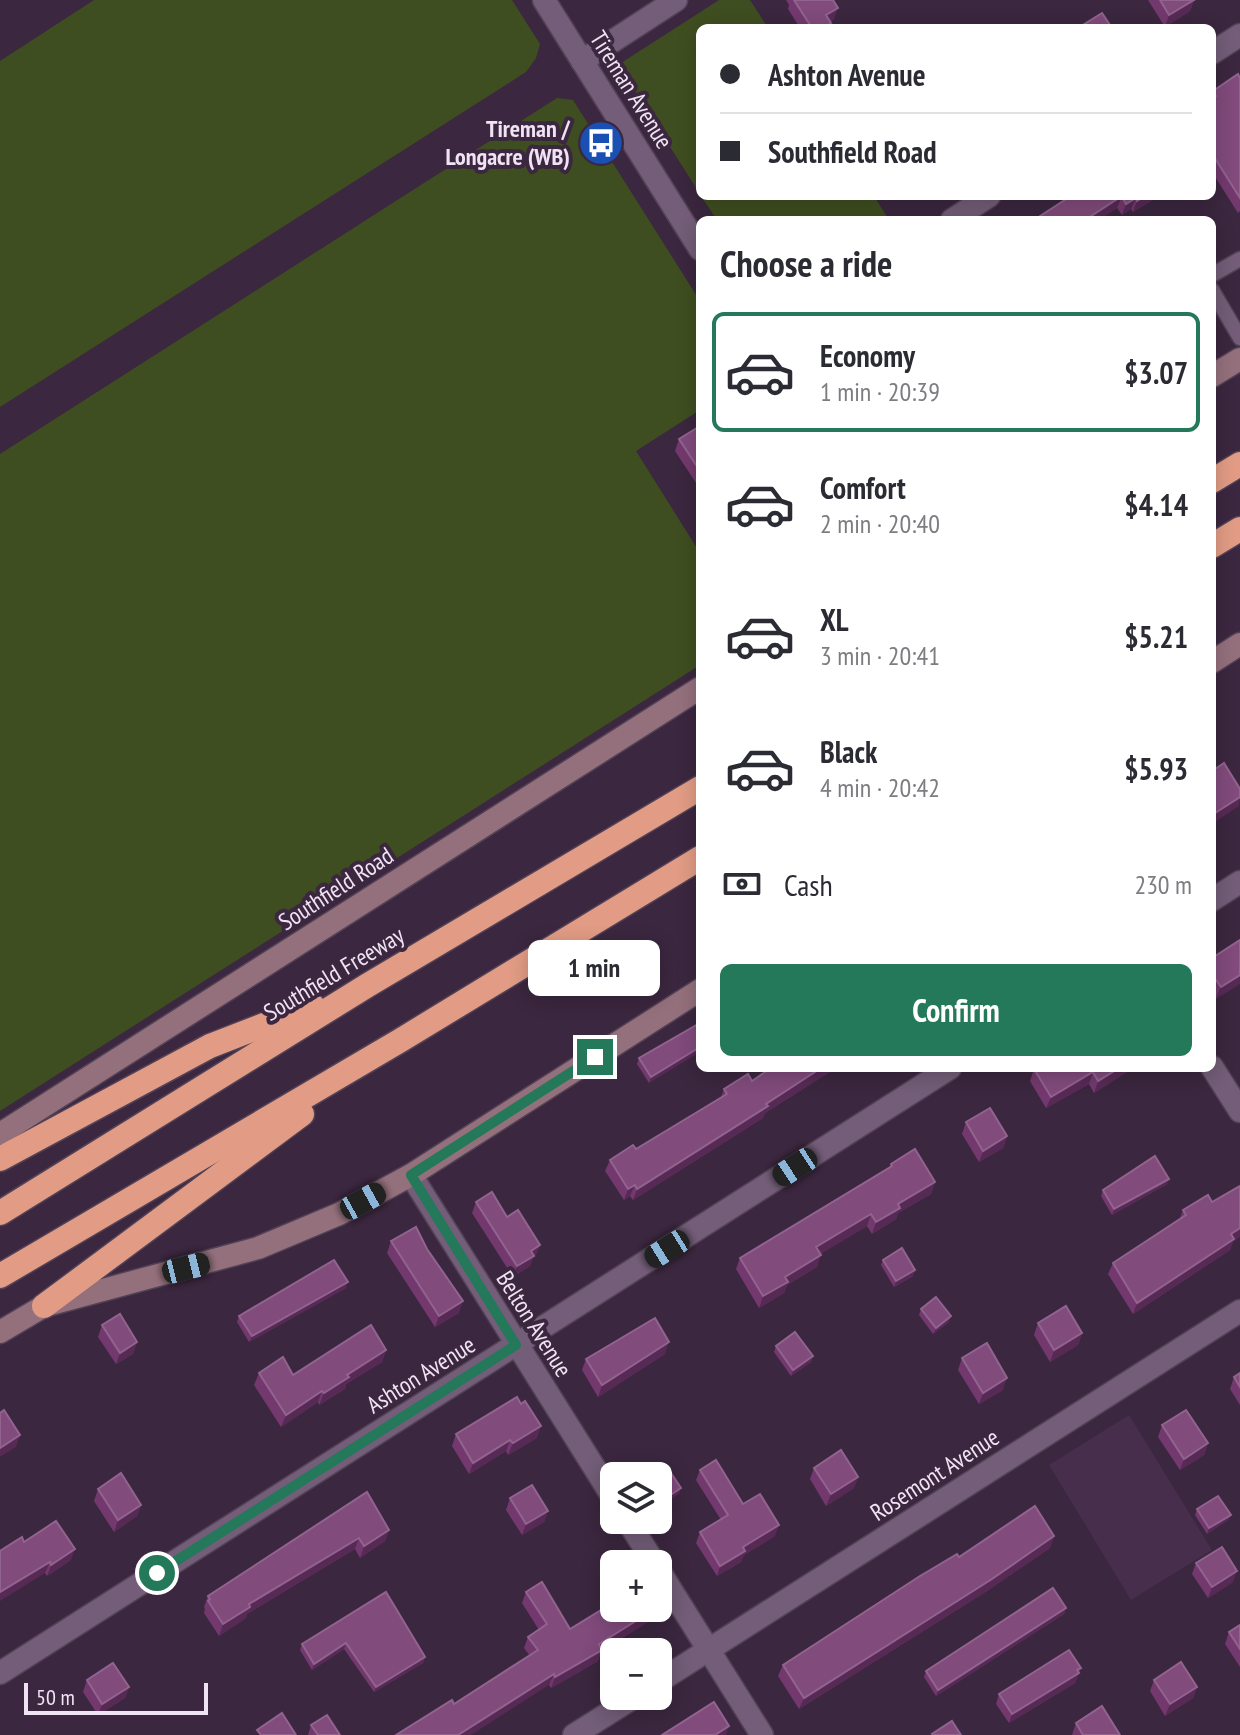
<!DOCTYPE html>
<html lang="en">
<head>
<meta charset="utf-8">
<style>
	body { margin:0; font-family:"PT Sans Narrow",sans-serif; background:#f2f2f3; color:#2b2b33; height:100vh; display:flex; flex-direction:column; font-size:30px; white-space:nowrap }
	* { box-sizing:border-box; margin:0 }
	p { font-size:26px; color:#7c7c81 }
	.icon { flex:none; width:44px; height:44px; fill:none; stroke:currentColor; stroke-width:2; stroke-linecap:round; stroke-linejoin:round }
	.map { position:relative; flex:1; overflow:hidden }
	.sheet { position:absolute; left:696px; top:216px; width:520px; height:856px; display:flex; flex-direction:column; background:#fff; border-radius:12px; box-shadow:0 4px 20px #0003 }
	.sheet>* { flex:none }
	.guide { position:absolute; left:696px; top:24px; width:520px; height:176px; border-radius:12px; box-shadow:0 4px 20px #0003; display:grid; align-content:center; height:176px; padding:0 24px; background:#fff }
	.fabs { position:absolute; left:600px; top:1462px; display:grid; gap:16px }
	.fabs a { display:grid; place-items:center; width:72px; height:72px; border-radius:12px; background:#fff; box-shadow:0 4px 20px #0003; font-size:40px }
	.scale { position:absolute; left:24px; bottom:20px; width:184px; box-sizing:border-box; padding-left:8px; border:4px solid #f0e3f3; border-top:0; font-size:22px; line-height:28px; white-space:nowrap; color:#f0e3f3; -webkit-text-stroke:6px #3b273f; paint-order:stroke }
	.end { position:absolute; width:36px; height:36px; margin:-18px; border:10px solid #237959; background:#fff; box-shadow:0 0 0 4px #fff }
	.from { border-radius:50% }
	.bubble { position:absolute; height:56px; border-radius:12px; background:#fff; box-shadow:0 4px 20px #0003; font-size:26px; font-weight:700; line-height:56px; text-align:center }
	.car { position:absolute; width:24px; height:48px; margin:-24px -12px; border-radius:10px; box-shadow:0 0 6px 2px #0007; background:linear-gradient(#222 24%,#8ab4d8 0 40%,#222 0 76%,#8ab4d8 0 86%,#222 0) }
	.guide b { display:flex; align-items:center; gap:28px; height:76px; font-size:30px }
	.guide b+b { border-top:2px solid #e1e1e2 }
	.guide i { width:20px; height:20px; background:#2b2b33 }
	ul { padding:0; list-style:none }
	li { display:flex; align-items:center; gap:24px; height:120px; margin:0 16px 12px; padding:0 8px; border:4px solid transparent; border-radius:12px }
	li div { flex:1 }
	li b { display:block; font-size:30px }
	li em { font-style:normal; font-weight:700 }
	li.on { border-color:#237959 }
	li>.icon { width:72px; height:72px; stroke-width:1.5 }
	h2 { padding:0 24px; font-size:36px; line-height:96px }
	.pay { display:flex; align-items:center; gap:20px; height:88px; padding:0 24px; font-size:30px }
	.pay p { margin-inline-start:auto }
	.action { display:flex; gap:16px; margin-top:auto; padding:16px 24px }
	.action a { flex:1; height:92px; border-radius:12px; background:#237959; color:#fff; font-size:32px; font-weight:700; line-height:92px; text-align:center }
	.map>svg:first-child { display:block }
</style>
</head>
<body>
<div class="map">
<svg width="1240" height="1735" viewBox="0 0 1240 1735">
	<rect width="100%" height="100%" fill="#3b273f"/>
	<polygon fill="#462e4c" points="1129,1415 1212,1550 1131,1600 1049,1465"/>
	<g fill="#3f4e20">
		<polygon points="94,0 512,0 540,44 536,58 526,72 0,407 0,61"/>
		<polygon points="719,0 750,0 768,28 700,28 700,194 618,65"/>
		<polygon points="557,98 573,100 700,301 700,410 636,451 700,553 700,665 0,1111 0,454"/>
		<polygon points="701,196 874,196 889,220 717,220"/>
	</g>
	<g fill="none" stroke-linecap="round" stroke-linejoin="round">
		<g stroke="#534256" stroke-width="17">
			<g id="service">
				<polyline points="1212,275 1240,259"/>
				<polyline points="1212,290 1240,338"/>
			</g>
		</g>
		<g stroke="#534256" stroke-width="25">
			<g id="minor">
				<polyline points="1212,53 1240,35"/>
				<polyline points="582,61 676,0"/>
				<polyline points="952,220 989,196"/>
				<polyline points="1212,900 1240,882"/>
				<polyline points="411,1175 614,1499"/>
				<polyline points="627,1520 655,1564"/>
				<polyline points="658,1569 762,1735"/>
				<polyline points="0,1673 950,1068"/>
				<polyline points="658,1682 1240,1311"/>
				<polyline points="574,1735 636,1696"/>
			</g>
		</g>
		<g stroke="#534256" stroke-width="25">
			<g id="tertiary">
				<polyline points="544,0 700,249"/>
				<polyline points="1212,1067 1240,1111"/>
			</g>
		</g>
		<g stroke="#534256" stroke-width="25">
			<g id="secondary">
				<polyline points="1212,376 1240,359"/>
				<polyline points="1212,662 1240,644"/>
				<polyline points="0,1134 700,688"/>
				<polyline points="0,1332 44,1306 258,1248 339,1214 411,1175 700,990"/>
			</g>
		</g>
		<g stroke="#534256" stroke-width="27">
			<g id="motorway">
				<polyline points="1212,481 1240,464"/>
				<polyline points="1212,546 1240,529"/>
				<polyline points="0,1159 210,1046 313,1006"/>
				<polyline points="0,1213 368,985 700,788"/>
				<polyline points="0,1276 401,1040 700,858"/>
				<polyline points="44,1306 302,1114"/>
			</g>
		</g>
		<use href="#service" stroke="#735d78" stroke-width="14"/>
		<use href="#minor" stroke="#735d78" stroke-width="22"/>
		<use href="#tertiary" stroke="#735d78" stroke-width="22"/>
		<use href="#secondary" stroke="#94707c" stroke-width="22"/>
		<use href="#motorway" stroke="#e29c85" stroke-width="24"/>
	</g>
	<g fill="#73396e">
		<polygon points="786,0 833,0 834,19 830,22 829,28 800,28 788,9 789,5"/>
		<polygon points="1148,0 1194,0 1190,11 1165,27"/>
		<polygon points="1240,78 1240,211 1238,213 1212,172 1212,93 1213,91"/>
		<polygon points="1071,196 1159,196 1133,212 1131,209 1122,215 1117,208 1098,220 1034,220"/>
		<polygon points="700,426 700,489 675,451 679,439"/>
		<polygon points="1240,940 1216,999 1212,992 1212,958"/>
		<polygon points="700,1023 649,1083 637,1064 639,1058"/>
		<polygon points="771,1068 836,1068 765,1113 763,1118 633,1200 630,1196 624,1200 605,1171 610,1160 636,1149 721,1097 724,1089 752,1081"/>
		<polygon points="1133,1068 1094,1093 1089,1084 1046,1108 1030,1081 1034,1069"/>
		<polygon points="966,1122 1007,1136 1003,1148 979,1162 962,1134"/>
		<polygon points="891,1164 935,1182 931,1194 898,1213 896,1219 872,1234 867,1226 820,1254 817,1267 787,1285 784,1293 759,1308 736,1269 740,1258 889,1167"/>
		<polygon points="1167,1184 1112,1215 1101,1196 1103,1190"/>
		<polygon points="476,1202 507,1217 536,1256 533,1257 530,1266 513,1277 472,1213"/>
		<polygon points="1183,1210 1233,1242 1230,1250 1133,1314 1108,1274 1113,1263 1180,1218"/>
		<polygon points="391,1241 459,1313 435,1327 387,1253"/>
		<polygon points="883,1260 915,1270 913,1276 894,1287 881,1265"/>
		<polygon points="346,1288 249,1342 237,1322 239,1316"/>
		<polygon points="921,1309 949,1322 933,1334 919,1315"/>
		<polygon points="1038,1323 1082,1333 1078,1345 1050,1362 1034,1335"/>
		<polygon points="102,1325 137,1342 133,1354 116,1364 98,1337"/>
		<polygon points="776,1346 813,1356 811,1362 791,1376 774,1352"/>
		<polygon points="386,1350 382,1362 346,1384 345,1389 319,1405 318,1402 281,1427 254,1385 259,1373 293,1375"/>
		<polygon points="665,1354 598,1397 582,1370 586,1359"/>
		<polygon points="962,1358 1003,1390 979,1404 958,1370"/>
		<polygon points="1240,1373 1240,1405 1230,1389 1234,1377"/>
		<polygon points="1162,1425 1208,1443 1204,1455 1180,1470 1158,1437"/>
		<polygon points="456,1434 537,1438 508,1455 506,1451 469,1474 452,1446"/>
		<polygon points="814,1468 858,1477 854,1488 826,1506 810,1479"/>
		<polygon points="700,1470 743,1504 775,1536 744,1555 741,1562 717,1576 696,1543 700,1532 721,1520 696,1480"/>
		<polygon points="98,1489 141,1505 137,1516 114,1532 94,1501"/>
		<polygon points="367,1492 389,1530 385,1541 360,1558 355,1549 247,1614 246,1618 219,1636 204,1613 205,1609 204,1607 208,1596"/>
		<polygon points="510,1498 548,1511 544,1522 522,1535 506,1510"/>
		<polygon points="1197,1509 1231,1515 1228,1520 1207,1534 1195,1515"/>
		<polygon points="1054,1536 1050,1548 987,1591 799,1709 778,1676 783,1665 959,1557"/>
		<polygon points="24,1542 71,1560 47,1576"/>
		<polygon points="1196,1563 1233,1582 1208,1598 1192,1574"/>
		<polygon points="386,1592 425,1657 423,1663 374,1692 344,1649 312,1670 300,1650 302,1644"/>
		<polygon points="526,1592 570,1629 655,1609 651,1620 601,1651 598,1661 551,1688 549,1685 454,1704 530,1656 524,1648 528,1637 539,1630 522,1603"/>
		<polygon points="1066,1608 1064,1614 936,1696 924,1677 926,1671"/>
		<polygon points="1240,1625 1240,1667 1225,1644 1229,1632"/>
		<polygon points="1081,1668 1075,1683 1009,1723 996,1704 999,1694"/>
		<polygon points="87,1680 129,1687 125,1698 98,1715 83,1692"/>
		<polygon points="1154,1680 1197,1687 1193,1698 1165,1716 1150,1691"/>
		<polygon points="1076,1723 1120,1735 1072,1735"/>
		<polygon points="311,1725 340,1735 308,1735"/>
	</g>
	<g fill="#572a55">
		<polygon points="1194,0 1190,11 1165,27 1169,15"/>
		<polygon points="838,8 834,19 822,27 826,15"/>
		<polygon points="1122,196 1117,208 1098,220 1085,220"/>
		<polygon points="1145,196 1159,196 1133,212 1137,201"/>
		<polygon points="1136,198 1131,209 1122,215 1126,204"/>
		<polygon points="1240,797 1239,806 1212,824 1212,815"/>
		<polygon points="1240,975 1240,984 1216,999 1221,987"/>
		<polygon points="700,1047 700,1052 649,1083 651,1077"/>
		<polygon points="821,1068 836,1068 765,1113 763,1118 633,1200 637,1189"/>
		<polygon points="1119,1068 1133,1068 1094,1093 1098,1081"/>
		<polygon points="1093,1072 1089,1084 1046,1108 1051,1097"/>
		<polygon points="1007,1136 1003,1148 979,1162 983,1151"/>
		<polygon points="1169,1179 1167,1184 1112,1215 1114,1209"/>
		<polygon points="935,1182 931,1194 898,1213 896,1219 872,1234 876,1222 898,1204"/>
		<polygon points="635,1185 630,1196 624,1200 628,1189"/>
		<polygon points="871,1214 867,1226 812,1259 816,1247"/>
		<polygon points="1240,1228 1240,1237 1233,1242 1230,1250 1133,1314 1137,1303"/>
		<polygon points="540,1245 536,1256 533,1257 530,1266 513,1277 517,1266 531,1251"/>
		<polygon points="821,1255 817,1267 787,1285 784,1293 759,1308 763,1296 785,1277"/>
		<polygon points="915,1270 913,1276 894,1287 896,1281"/>
		<polygon points="348,1282 346,1288 249,1342 252,1336"/>
		<polygon points="463,1301 459,1313 435,1327 439,1316"/>
		<polygon points="951,1316 949,1322 933,1334 936,1328"/>
		<polygon points="1082,1333 1078,1345 1050,1362 1054,1350"/>
		<polygon points="137,1342 133,1354 116,1364 120,1353"/>
		<polygon points="669,1342 665,1354 598,1397 602,1385"/>
		<polygon points="386,1350 382,1362 346,1384 345,1389 319,1405 324,1393 347,1375"/>
		<polygon points="813,1356 811,1362 791,1376 793,1370"/>
		<polygon points="1007,1378 1003,1390 979,1404 983,1393"/>
		<polygon points="322,1391 318,1402 281,1427 286,1415"/>
		<polygon points="541,1426 537,1438 508,1455 513,1443"/>
		<polygon points="20,1435 16,1447 0,1457 0,1448"/>
		<polygon points="510,1440 506,1451 469,1474 473,1463"/>
		<polygon points="1208,1443 1204,1455 1180,1470 1184,1459"/>
		<polygon points="858,1477 854,1488 826,1506 831,1494"/>
		<polygon points="681,1488 679,1494 658,1508 660,1502"/>
		<polygon points="141,1505 137,1516 114,1532 118,1520"/>
		<polygon points="548,1511 544,1522 522,1535 526,1524"/>
		<polygon points="1231,1515 1228,1520 1207,1534 1209,1528"/>
		<polygon points="779,1525 775,1536 744,1555 741,1562 717,1576 720,1566 743,1547"/>
		<polygon points="389,1530 385,1541 360,1558 364,1546"/>
		<polygon points="1054,1536 1050,1548 987,1591 799,1709 804,1698"/>
		<polygon points="359,1538 355,1549 247,1614 246,1618 219,1636 223,1624 249,1604"/>
		<polygon points="75,1549 71,1560 47,1576 51,1565"/>
		<polygon points="50,1562 45,1573 0,1601 0,1592"/>
		<polygon points="1237,1571 1233,1582 1208,1598 1212,1587"/>
		<polygon points="1066,1608 1064,1614 936,1696 938,1690"/>
		<polygon points="655,1609 651,1620 601,1651 598,1661 551,1688 555,1677 599,1644"/>
		<polygon points="346,1643 344,1649 312,1670 314,1664"/>
		<polygon points="425,1657 423,1663 374,1692 376,1687"/>
		<polygon points="1081,1668 1075,1683 1009,1723 1012,1714"/>
		<polygon points="554,1674 549,1685 471,1735 458,1735"/>
		<polygon points="129,1687 125,1698 98,1715 102,1704"/>
		<polygon points="1197,1687 1193,1698 1165,1716 1170,1704"/>
		<polygon points="729,1726 726,1735 715,1735"/>
	</g>
	<g fill="#814b7c" stroke="#92638f" stroke-width="2">
		<polygon points="794,0 833,0 838,8 826,15 831,23 823,28 812,28"/>
		<polygon points="1160,0 1194,0 1169,15"/>
		<polygon points="1102,13 1112,28 1078,28"/>
		<polygon points="1238,74 1240,78 1240,198 1216,160 1212,163 1212,99 1216,96 1213,91"/>
		<polygon points="1071,196 1145,196 1137,201 1136,198 1126,204 1122,196 1085,220 1034,220"/>
		<polygon points="700,426 700,471 679,439"/>
		<polygon points="1224,763 1240,789 1240,797 1212,815 1212,771"/>
		<polygon points="1240,940 1240,975 1221,987 1212,974 1212,958"/>
		<polygon points="700,1023 700,1047 651,1077 639,1058"/>
		<polygon points="771,1068 821,1068 766,1104 768,1106 637,1189 635,1185 628,1189 610,1160 633,1145 636,1149 727,1094 724,1089 748,1074 752,1081"/>
		<polygon points="1036,1068 1119,1068 1098,1081 1093,1072 1051,1097 1034,1069"/>
		<polygon points="990,1108 1007,1136 983,1151 966,1122"/>
		<polygon points="915,1149 935,1182 898,1204 900,1208 876,1222 871,1214 816,1247 821,1255 785,1277 788,1282 763,1296 740,1258 892,1166 891,1164"/>
		<polygon points="1155,1156 1169,1179 1114,1209 1103,1190"/>
		<polygon points="1240,1186 1240,1228 1231,1234 1234,1239 1137,1303 1113,1263 1186,1215 1183,1210 1208,1195 1212,1202"/>
		<polygon points="492,1192 507,1217 518,1210 540,1245 531,1251 534,1256 517,1266 476,1202"/>
		<polygon points="416,1227 427,1249 463,1301 439,1316 391,1241"/>
		<polygon points="902,1248 915,1270 896,1281 883,1260"/>
		<polygon points="334,1260 348,1282 252,1336 239,1316"/>
		<polygon points="936,1297 951,1316 936,1328 921,1309"/>
		<polygon points="1066,1306 1082,1333 1054,1350 1038,1323"/>
		<polygon points="120,1314 137,1342 120,1353 102,1325"/>
		<polygon points="655,1318 669,1342 602,1385 586,1359"/>
		<polygon points="371,1325 386,1350 347,1375 349,1377 324,1393 322,1391 286,1415 259,1373 283,1357 293,1375"/>
		<polygon points="795,1332 813,1356 793,1370 776,1346"/>
		<polygon points="987,1343 1007,1378 983,1393 962,1358"/>
		<polygon points="1240,1373 1240,1387 1234,1377"/>
		<polygon points="517,1397 521,1404 525,1401 541,1426 513,1443 510,1440 473,1463 456,1434"/>
		<polygon points="4,1410 20,1435 0,1448 0,1413"/>
		<polygon points="1186,1410 1208,1443 1184,1459 1162,1425"/>
		<polygon points="841,1450 858,1477 831,1494 814,1468"/>
		<polygon points="716,1460 743,1504 760,1494 779,1525 743,1547 745,1551 720,1566 700,1532 728,1515 700,1470"/>
		<polygon points="669,1470 681,1488 660,1502 658,1498 658,1477"/>
		<polygon points="121,1473 141,1505 118,1520 98,1489"/>
		<polygon points="532,1485 548,1511 526,1524 510,1498"/>
		<polygon points="367,1492 389,1530 364,1546 359,1538 249,1604 250,1607 223,1624 208,1601 210,1599 208,1596"/>
		<polygon points="1218,1496 1231,1515 1209,1528 1197,1509"/>
		<polygon points="1035,1506 1054,1536 992,1579 804,1698 783,1665 920,1576 957,1554 959,1557"/>
		<polygon points="56,1521 75,1549 51,1565 50,1562 0,1592 0,1551 22,1537 24,1542"/>
		<polygon points="1222,1547 1237,1571 1212,1587 1196,1563"/>
		<polygon points="542,1582 570,1629 614,1602 614,1608 654,1608 655,1609 599,1644 602,1650 555,1677 554,1674 458,1735 396,1735 452,1700 454,1704 538,1650 528,1637 547,1624 526,1592"/>
		<polygon points="1053,1588 1066,1608 938,1690 926,1671"/>
		<polygon points="386,1592 425,1657 376,1687 346,1643 314,1664 302,1644"/>
		<polygon points="1240,1625 1240,1649 1229,1632"/>
		<polygon points="1069,1650 1081,1668 1077,1670 1079,1673 1012,1714 999,1694"/>
		<polygon points="1181,1662 1197,1687 1170,1704 1154,1680"/>
		<polygon points="113,1663 129,1687 102,1704 87,1680"/>
		<polygon points="714,1702 729,1726 715,1735 662,1735"/>
		<polygon points="1102,1706 1120,1735 1083,1735 1076,1723"/>
		<polygon points="282,1713 296,1735 261,1735 257,1730"/>
		<polygon points="327,1715 340,1735 318,1735 311,1725"/>
		<polygon points="952,1721 961,1735 933,1735 932,1734"/>
	</g>
	<g fill="none" stroke-linecap="round" stroke-linejoin="round">
		<polyline stroke="#237959" stroke-width="10" points="157,1573 516,1345 411,1175 595,1057"/>
	</g>
	<defs>
		<g id="bus-disc" transform="scale(2.3)"><circle r="9.5" fill="#1a4fb4" stroke="#3b273f"/><path d="M-5-6H5V4H4V6H2V4H-2V6H-4V4H-5ZM-3.5-4V0h7V-4ZM-3.5 1.2v1.5H-2V1.2ZM2 1.2v1.5H3.5V1.2Z" fill="#fff"/></g>
	</defs>
	<g fill-rule="evenodd">
		<use href="#bus-disc" x="601" y="143"/>
	</g>
	<g text-anchor="middle" stroke-width="8" stroke-linejoin="round" paint-order="stroke">
		<g font-size="24" fill="#f0e3f3" stroke="#3b273f">
			<text transform="translate(631 90) rotate(58)" y="8">Tireman Avenue</text>
			<text transform="translate(336 889) rotate(-33)" y="8">Southfield Road</text>
			<text transform="translate(334 974) rotate(-31)" y="8">Southfield Freeway</text>
			<text transform="translate(534 1324) rotate(58)" y="8">Belton Avenue</text>
			<text transform="translate(421 1375) rotate(-32)" y="8">Ashton Avenue</text>
			<text transform="translate(935 1475) rotate(-33)" y="8">Rosemont Avenue</text>
		</g>
		<g font-size="24" font-weight="bold" fill="#f0e3f3" stroke="#3b273f" text-anchor="end">
			<text x="570" y="137">Tireman /<tspan x="570" dy="28">Longacre (WB)</tspan></text>
		</g>
	</g>
</svg>
<div class="fabs">
<a><svg class="icon" aria-label="layers" viewBox="0 0 24 24"><path d="M12 4l9 5-9 5-9-5zM3 14l9 5 9-5"/></svg></a>
<a>+</a>
<a>−</a>
</div>
<div class="scale">50 m</div>
<i class="end from" style="left:157px;top:1573px"></i>
<i class="end" style="left:595px;top:1057px"></i>
<div class="bubble" style="left:528px;top:940px;width:132px">1 min</div>
<i class="car" style="left:795px;top:1167px;rotate:237deg"></i>
<i class="car" style="left:363px;top:1201px;rotate:61deg"></i>
<i class="car" style="left:667px;top:1249px;rotate:238deg"></i>
<i class="car" style="left:186px;top:1268px;rotate:76deg"></i>
<div class="guide">
<b><i class="from"></i>Ashton Avenue</b>
<b><i></i>Southfield Road</b>
</div>
<section class="sheet">
<h2>Choose a ride</h2>
<ul>
<li class="on"><svg class="icon" aria-label="car" viewBox="0 0 24 24"><path d="M5 17H2v-5l4-1 3-4h7l3 4 3 1v5h-3M9 17h6M6 11h13"/><circle cx="7" cy="17" r="2"/><circle cx="17" cy="17" r="2"/></svg><div><b>Economy</b><p>1 min · 20:39</p></div><em>$3.07</em></li>
<li><svg class="icon" aria-label="car" viewBox="0 0 24 24"><path d="M5 17H2v-5l4-1 3-4h7l3 4 3 1v5h-3M9 17h6M6 11h13"/><circle cx="7" cy="17" r="2"/><circle cx="17" cy="17" r="2"/></svg><div><b>Comfort</b><p>2 min · 20:40</p></div><em>$4.14</em></li>
<li><svg class="icon" aria-label="car" viewBox="0 0 24 24"><path d="M5 17H2v-5l4-1 3-4h7l3 4 3 1v5h-3M9 17h6M6 11h13"/><circle cx="7" cy="17" r="2"/><circle cx="17" cy="17" r="2"/></svg><div><b>XL</b><p>3 min · 20:41</p></div><em>$5.21</em></li>
<li><svg class="icon" aria-label="car" viewBox="0 0 24 24"><path d="M5 17H2v-5l4-1 3-4h7l3 4 3 1v5h-3M9 17h6M6 11h13"/><circle cx="7" cy="17" r="2"/><circle cx="17" cy="17" r="2"/></svg><div><b>Black</b><p>4 min · 20:42</p></div><em>$5.93</em></li>
</ul>
<div class="pay"><svg class="icon" aria-label="cash" viewBox="0 0 24 24"><path d="M3 7h18v10H3z"/><circle cx="12" cy="12" r="2"/></svg>Cash<p>230 m</p></div>
<div class="action"><a>Confirm</a></div>
</section>
</div>
</body>
</html>
